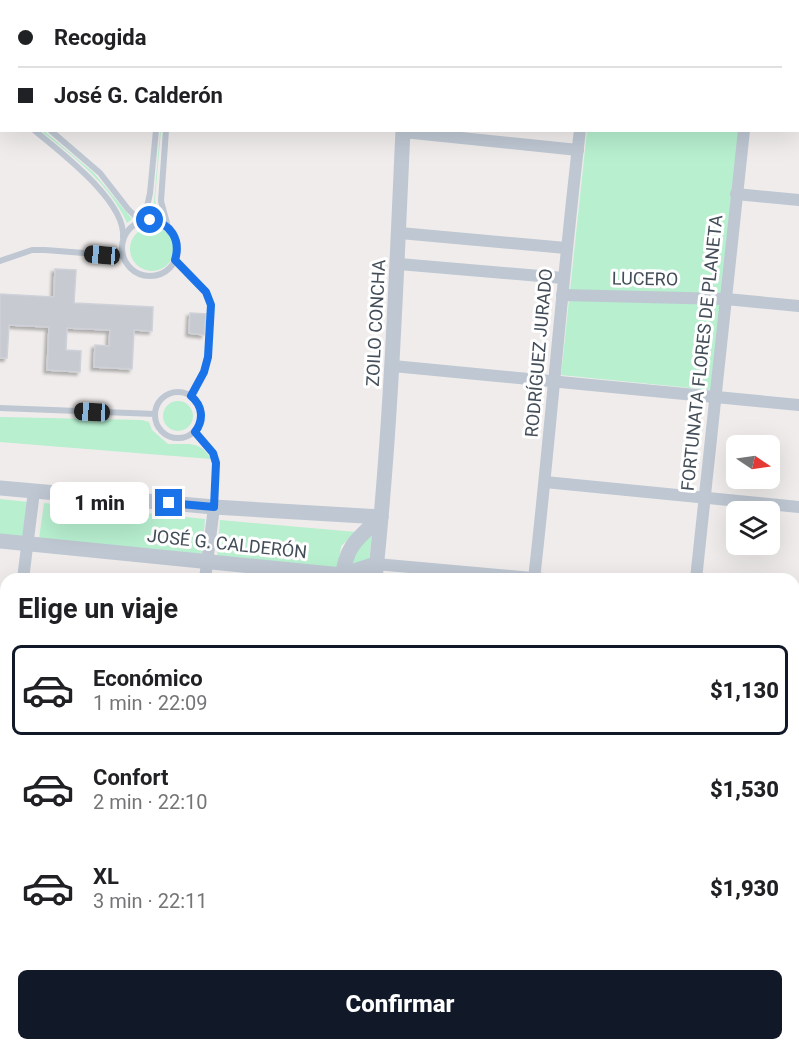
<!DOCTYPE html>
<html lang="es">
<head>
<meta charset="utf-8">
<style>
	body { margin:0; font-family:Roboto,sans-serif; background:#f2f2f2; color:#202124; height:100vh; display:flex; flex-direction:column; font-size:22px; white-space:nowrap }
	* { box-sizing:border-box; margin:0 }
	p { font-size:20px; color:#757577 }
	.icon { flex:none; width:33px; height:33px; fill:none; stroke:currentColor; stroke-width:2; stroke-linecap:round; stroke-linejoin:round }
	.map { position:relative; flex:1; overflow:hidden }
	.sheet { position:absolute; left:0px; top:573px; width:800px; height:478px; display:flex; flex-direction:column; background:#fff; border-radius:18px 18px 0 0; box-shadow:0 6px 24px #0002 }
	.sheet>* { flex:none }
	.top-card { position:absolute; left:0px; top:0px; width:800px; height:132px; box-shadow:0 6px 24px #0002; display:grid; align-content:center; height:132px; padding:0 18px; background:#fff }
	.needle { width:39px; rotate:103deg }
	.fabs { position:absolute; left:726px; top:435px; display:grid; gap:12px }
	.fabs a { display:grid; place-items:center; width:54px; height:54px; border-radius:9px; background:#fff; box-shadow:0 6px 24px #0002; font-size:30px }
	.end { position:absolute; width:27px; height:27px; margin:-14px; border:8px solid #1a73e8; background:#fff; box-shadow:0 0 0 3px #fff }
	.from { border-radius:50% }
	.bubble { position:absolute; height:42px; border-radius:9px; background:#fff; box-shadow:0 6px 24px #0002; font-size:20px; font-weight:800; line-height:42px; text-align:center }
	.car { position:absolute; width:18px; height:36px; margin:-18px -9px; border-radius:8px; box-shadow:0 0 4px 2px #0007; background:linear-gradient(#222 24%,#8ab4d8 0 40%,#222 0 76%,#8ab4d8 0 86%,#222 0) }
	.top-card b { display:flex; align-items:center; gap:21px; height:57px; font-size:22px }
	.top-card b+b { border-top:2px solid #e0e0e0 }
	.top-card i { width:15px; height:15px; background:#202124 }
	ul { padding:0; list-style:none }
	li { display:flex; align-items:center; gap:18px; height:90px; margin:0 12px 9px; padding:0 6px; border:3px solid transparent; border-radius:9px }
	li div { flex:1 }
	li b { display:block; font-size:22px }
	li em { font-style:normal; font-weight:800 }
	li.current { border-color:#111827 }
	li>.icon { width:54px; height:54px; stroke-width:1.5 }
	h2 { padding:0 18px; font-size:27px; line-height:72px }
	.action { display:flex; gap:12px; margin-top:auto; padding:12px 18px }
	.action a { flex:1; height:69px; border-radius:9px; background:#111827; color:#fff; font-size:24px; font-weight:800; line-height:69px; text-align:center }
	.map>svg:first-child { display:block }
</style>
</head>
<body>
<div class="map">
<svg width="799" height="1051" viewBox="0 0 799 1051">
	<defs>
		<filter id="shadow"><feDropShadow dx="-3" dy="3" stdDeviation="1.5" flood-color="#0004"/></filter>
	</defs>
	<rect width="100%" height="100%" fill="#efeceb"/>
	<g fill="#b7efcf">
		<path d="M41,131H44L94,173L132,219L127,223C110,184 73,156 41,131Z"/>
		<polygon points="160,131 161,131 155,199 157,214 151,213 154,202"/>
		<polygon points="587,131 742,131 711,390 561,375"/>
		<circle cx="152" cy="249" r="22"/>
		<circle cx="178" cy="416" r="15"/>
		<path d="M0,417L142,420L149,422L152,430L168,444C186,445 200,439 211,459L0,442Z"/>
		<polygon points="0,499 29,502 25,538 0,535"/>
		<polygon points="44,503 205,519 202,554 39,539"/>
		<polygon points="220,520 356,532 341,546 338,568 217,558"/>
		<polygon points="372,535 369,560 351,566 357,547"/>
		<polygon points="799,657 799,689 794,692 794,660"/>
		<path d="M208,1046H277C257,1051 230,1048 208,1046Z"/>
	</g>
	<g fill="#c8cad2" stroke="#cfd1d8" stroke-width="1.5" filter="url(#shadow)">
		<polygon points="55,269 76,270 74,303 153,307 152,331 134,330 132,369 94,367 95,345 109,346 110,330 67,328 66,350 81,351 80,372 47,370 49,327 9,325 7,358 0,358 0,294 54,297"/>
		<polygon points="190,313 206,314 204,335 189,333"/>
	</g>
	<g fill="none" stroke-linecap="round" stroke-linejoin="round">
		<g stroke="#bec7d2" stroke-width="6">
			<polyline points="167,2 167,0"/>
			<polyline points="180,2 180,0"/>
			<polyline points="0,63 2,67"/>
			<polyline points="0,93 2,95"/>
			<path d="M34,130C60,152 126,201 123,237"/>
			<polyline points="50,130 100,173 128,209 141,222"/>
			<polyline points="166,130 161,201 168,227"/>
			<circle cx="150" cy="248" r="28"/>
			<polyline points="144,221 150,193 156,130"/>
			<polyline points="175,260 206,292 211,305 208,357 204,372 191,396"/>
			<polyline points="0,261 32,250 45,250 123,256"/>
			<circle cx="178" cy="415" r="23"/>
			<polyline points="0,408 155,414"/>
			<polyline points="195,432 213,453 216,463 214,505"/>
		</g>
		<g stroke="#bec7d2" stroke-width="12">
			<polyline points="399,2 399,0"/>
			<polyline points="421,2 421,0"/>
			<polyline points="595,2 595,0"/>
			<polyline points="794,2 794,0"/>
			<polyline points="403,132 578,150"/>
			<polyline points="736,194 799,200"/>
			<polyline points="400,233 566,248"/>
			<polyline points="399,264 563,278"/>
			<polyline points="562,295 726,299 799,306"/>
			<polyline points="393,366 799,405"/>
			<polyline points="545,482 799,507"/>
			<polyline points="376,564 544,579"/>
			<polyline points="23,579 34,491"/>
			<polyline points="205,579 214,507"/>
			<path d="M534,579C551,430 562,280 580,130"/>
			<polyline points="696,579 744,130"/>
			<polyline points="794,605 799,606"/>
			<polyline points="0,637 6,638"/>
			<polyline points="0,791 6,734"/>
			<polyline points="794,806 799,806"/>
			<polyline points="0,835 6,836"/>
			<polyline points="0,933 6,934"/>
			<polyline points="794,950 799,951"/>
			<polyline points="0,1033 6,1033"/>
			<polyline points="794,1044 799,1045"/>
			<polyline points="85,1046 86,1051"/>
			<polyline points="125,1046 175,1051"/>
			<polyline points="485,1051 485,1046"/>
			<polyline points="645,1051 646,1046"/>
		</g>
		<g stroke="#bec7d2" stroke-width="15">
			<polyline points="199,0 212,2"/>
			<polyline points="798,70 799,70"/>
			<polyline points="0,488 214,507 381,517"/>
			<polyline points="0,541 342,575 376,564"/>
			<path d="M342,579C346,545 357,539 381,517"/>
			<path d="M375,579C391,430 396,280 403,130"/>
			<polyline points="794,649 799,645"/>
			<polyline points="794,701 799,697"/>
			<polyline points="147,1051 156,1046"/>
			<polyline points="295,1051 296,1046"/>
			<polyline points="324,1051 325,1046"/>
		</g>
	</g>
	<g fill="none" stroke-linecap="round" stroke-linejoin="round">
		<path stroke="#1a73e8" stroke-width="8" d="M150,220C171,223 181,240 175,260L206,292L211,305L208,357L204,372L191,396C203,406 204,420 195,432L213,453L216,463L214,507L169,503"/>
	</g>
	<g text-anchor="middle" stroke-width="6" stroke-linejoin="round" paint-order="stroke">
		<g font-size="18" fill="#444e59" stroke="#fff">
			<text transform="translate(645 279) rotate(1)" y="6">LUCERO</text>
			<text transform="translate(376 323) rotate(-87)" y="6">ZOILO CONCHA</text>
			<text transform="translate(539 353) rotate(-85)" y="6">RODRÍGUEZ JURADO</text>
			<text transform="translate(702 353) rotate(-84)" y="6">FORTUNATA FLORES DE PLANETA</text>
			<text transform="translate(227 544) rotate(6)" y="6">JOSÉ G. CALDERÓN</text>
		</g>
	</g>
</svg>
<div class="fabs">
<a><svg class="needle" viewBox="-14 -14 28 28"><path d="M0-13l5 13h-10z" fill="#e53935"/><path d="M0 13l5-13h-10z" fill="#757577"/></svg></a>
<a><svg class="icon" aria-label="layers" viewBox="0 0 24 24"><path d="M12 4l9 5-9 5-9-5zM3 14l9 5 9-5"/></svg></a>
</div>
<i class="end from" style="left:150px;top:220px"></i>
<i class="end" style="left:169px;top:503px"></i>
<div class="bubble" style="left:50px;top:482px;width:99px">1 min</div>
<i class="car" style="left:102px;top:255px;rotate:275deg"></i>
<i class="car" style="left:92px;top:412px;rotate:273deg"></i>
<div class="top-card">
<b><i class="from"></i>Recogida</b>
<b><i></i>José G. Calderón</b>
</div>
<section class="sheet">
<h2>Elige un viaje</h2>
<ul>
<li class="current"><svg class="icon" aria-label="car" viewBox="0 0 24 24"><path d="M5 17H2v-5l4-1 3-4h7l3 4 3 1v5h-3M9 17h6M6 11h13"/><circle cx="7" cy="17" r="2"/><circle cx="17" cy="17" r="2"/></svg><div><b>Económico</b><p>1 min · 22:09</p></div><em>$1,130</em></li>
<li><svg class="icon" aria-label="car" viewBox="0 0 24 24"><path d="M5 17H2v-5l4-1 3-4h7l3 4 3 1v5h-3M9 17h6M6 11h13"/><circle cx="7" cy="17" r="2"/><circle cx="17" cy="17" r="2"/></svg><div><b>Confort</b><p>2 min · 22:10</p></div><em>$1,530</em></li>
<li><svg class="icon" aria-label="car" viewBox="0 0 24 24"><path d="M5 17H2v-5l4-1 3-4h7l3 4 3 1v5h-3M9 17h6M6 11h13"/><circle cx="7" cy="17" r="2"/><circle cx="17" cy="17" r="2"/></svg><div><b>XL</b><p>3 min · 22:11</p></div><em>$1,930</em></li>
</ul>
<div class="action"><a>Confirmar</a></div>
</section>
</div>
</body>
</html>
